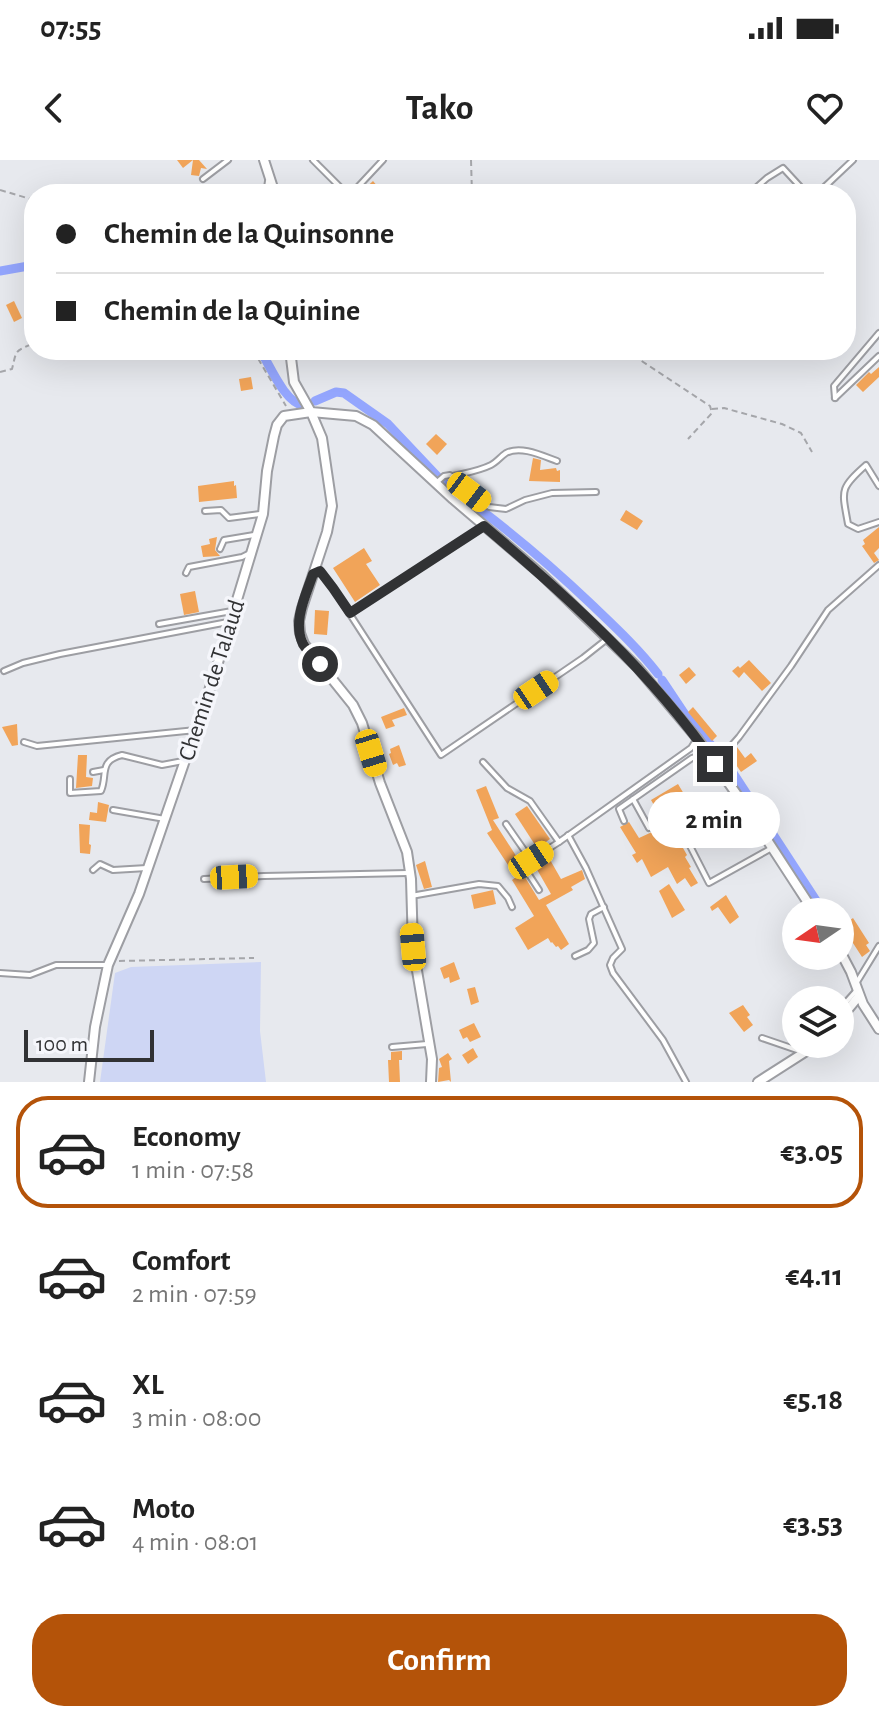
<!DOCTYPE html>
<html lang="en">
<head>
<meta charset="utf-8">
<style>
	body { margin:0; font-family:"Alegreya Sans",sans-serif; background:#f6f6f6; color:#222; height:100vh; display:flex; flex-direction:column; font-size:30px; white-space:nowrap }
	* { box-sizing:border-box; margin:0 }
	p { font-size:26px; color:#767676 }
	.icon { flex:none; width:44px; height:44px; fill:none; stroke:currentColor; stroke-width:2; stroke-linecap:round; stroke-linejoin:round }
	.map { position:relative; height:922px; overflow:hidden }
	.sheet { display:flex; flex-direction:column; background:#fff; flex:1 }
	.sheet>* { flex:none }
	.guide { position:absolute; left:24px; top:24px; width:832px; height:176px; border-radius:32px; box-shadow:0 8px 32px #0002; display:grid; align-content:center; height:176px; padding:0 32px; background:#fff }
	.needle { width:52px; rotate:257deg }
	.buttons { position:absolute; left:782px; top:738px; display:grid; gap:16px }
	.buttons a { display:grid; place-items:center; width:72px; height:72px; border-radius:50%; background:#fff; box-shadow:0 8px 32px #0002; font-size:40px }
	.scale { position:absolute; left:24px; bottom:20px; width:130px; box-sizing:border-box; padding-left:8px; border:4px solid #313234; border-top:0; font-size:22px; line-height:28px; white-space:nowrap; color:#313234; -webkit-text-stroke:6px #f5f6fb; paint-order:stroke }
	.end { position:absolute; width:36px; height:36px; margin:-18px; border:10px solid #313234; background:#fff; box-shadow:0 0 0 4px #fff }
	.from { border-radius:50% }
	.bubble { position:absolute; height:56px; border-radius:28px; background:#fff; box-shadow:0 8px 32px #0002; font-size:26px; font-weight:600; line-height:56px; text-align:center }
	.car { position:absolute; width:24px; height:48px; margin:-24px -12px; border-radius:10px; box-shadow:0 0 6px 2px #0007; background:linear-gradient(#f5c518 24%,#345 0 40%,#f5c518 0 76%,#345 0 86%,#f5c518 0) }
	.guide b { display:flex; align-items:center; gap:28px; height:76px; font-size:30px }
	.guide b+b { border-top:2px solid #e0e0e0 }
	.guide i { width:20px; height:20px; background:#222 }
	ul { padding:14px 0 0; list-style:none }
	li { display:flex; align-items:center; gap:24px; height:112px; margin:0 16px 12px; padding:0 16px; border:4px solid transparent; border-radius:32px }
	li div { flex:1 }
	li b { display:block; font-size:30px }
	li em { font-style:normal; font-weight:600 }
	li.active { border-color:#b45309 }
	li>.icon { width:72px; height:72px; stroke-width:1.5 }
	.button { display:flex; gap:16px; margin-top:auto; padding:16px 32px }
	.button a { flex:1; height:92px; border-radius:32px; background:#b45309; color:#fff; font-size:32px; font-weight:600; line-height:92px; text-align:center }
	.status { display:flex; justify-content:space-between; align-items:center; height:56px; padding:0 40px; background:#fff; direction:ltr }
	.status svg { height:22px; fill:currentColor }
	header { display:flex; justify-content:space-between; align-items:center; height:104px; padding:0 32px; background:#fff; font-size:36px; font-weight:600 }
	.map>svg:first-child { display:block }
</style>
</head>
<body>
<div class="status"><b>07:55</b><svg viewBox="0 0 49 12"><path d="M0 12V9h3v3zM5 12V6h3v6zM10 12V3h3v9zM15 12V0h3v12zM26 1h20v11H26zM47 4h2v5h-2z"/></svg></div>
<header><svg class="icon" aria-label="back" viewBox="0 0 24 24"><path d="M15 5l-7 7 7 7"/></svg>Tako<svg class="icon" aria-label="heart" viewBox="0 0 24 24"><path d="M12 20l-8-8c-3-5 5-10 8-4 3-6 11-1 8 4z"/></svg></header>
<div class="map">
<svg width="879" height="922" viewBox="0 0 879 922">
	<rect width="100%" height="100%" fill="#e7e9ee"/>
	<polygon fill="#ced6f4" points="261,802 260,871 266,922 100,922 115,813 131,807"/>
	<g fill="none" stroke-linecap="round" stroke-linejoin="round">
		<g stroke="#94a6fe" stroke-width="9">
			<polyline points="0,111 34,105"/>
			<path d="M260,190C271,207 284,242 304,246"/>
			<polyline points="315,241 336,232 344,233 388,264 438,317"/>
			<path d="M443,322C495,359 544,399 590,443C614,466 637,487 658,514"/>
			<polyline points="662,520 686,556 718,593"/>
			<polyline points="724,599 817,742"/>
		</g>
	</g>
	<g fill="#f1a459">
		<polygon points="177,0 199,0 207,9 201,8 199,16 191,15 193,0 183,8"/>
		<polygon points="373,21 384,34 361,34 361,32"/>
		<polygon points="14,141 22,158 14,162 6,145"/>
		<polygon points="879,207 879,217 863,232 856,225 869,212 871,214"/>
		<polygon points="251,217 253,229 241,231 239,219"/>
		<polygon points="436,274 447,284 437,295 426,284"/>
		<polygon points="533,298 541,300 540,310 556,308 557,311 560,310 560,322 529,321"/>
		<polygon points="234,321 234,326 236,325 237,338 199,342 198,326"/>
		<polygon points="626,350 643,361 637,370 620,360"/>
		<polygon points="879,367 879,388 874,393 879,400 874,403 862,386 865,384 863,380"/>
		<polygon points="217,377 215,390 220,396 203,397 201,386 210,384 209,379"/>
		<polygon points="364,388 372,401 366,404 380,425 355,442 333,408"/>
		<polygon points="195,431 199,452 184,455 180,434"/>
		<polygon points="315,450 329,451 327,475 314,474"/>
		<polygon points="749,500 771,523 762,531 744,512 739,518 732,511 738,506 743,511 740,508"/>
		<polygon points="689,507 696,515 686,524 679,515"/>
		<polygon points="693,547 717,576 712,581 688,552"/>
		<polygon points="404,548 407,555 392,560 395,566 386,569 381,557"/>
		<polygon points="17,564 18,585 12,586 2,567"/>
		<polygon points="399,585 406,605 399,607 397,603 393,605 389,594 391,593 390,589"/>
		<polygon points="737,587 745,598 751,593 757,601 741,612 730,596"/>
		<polygon points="78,595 87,595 86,617 93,618 92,626 76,628"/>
		<polygon points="678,624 702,664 696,668 697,670 679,681 687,695 685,697 691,707 689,708 698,723 691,727 685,718 677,724 668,707 651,717 642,699 637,703 632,695 636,693 620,667 629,662 639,678 652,672 664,663 651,640"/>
		<polygon points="486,626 499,658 493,660 520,702 517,704 539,740 551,734 535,706 549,698 561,719 582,710 585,719 571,727 573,730 546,745 569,784 561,790 558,786 556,787 552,782 551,783 548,778 528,790 515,768 534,756 512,720 516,717 487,673 492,670 476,630"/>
		<polygon points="98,642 109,645 106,662 89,660 90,652 97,653"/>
		<polygon points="527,646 550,679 537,688 515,654"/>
		<polygon points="79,664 90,665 89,684 91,685 90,694 80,693"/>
		<polygon points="425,701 432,727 424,729 416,705"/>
		<polygon points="669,724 685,750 672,758 659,731"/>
		<polygon points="493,730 496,744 474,749 471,735"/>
		<polygon points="726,735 739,757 730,764 718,747 712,751 710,747"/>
		<polygon points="853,758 869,783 866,785 870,791 862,797 842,766"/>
		<polygon points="454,802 460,819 450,823 449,817 444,819 440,808"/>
		<polygon points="475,827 479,842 471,845 467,829"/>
		<polygon points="743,845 750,855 747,857 753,865 744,872 729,853"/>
		<polygon points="474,863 481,877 470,882 467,877 463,879 459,870"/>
		<polygon points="473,888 478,897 468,904 462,895"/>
		<polygon points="402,891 402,900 399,900 400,922 389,922 388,900 391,900 391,892"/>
		<polygon points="448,893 452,899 449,901 451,922 449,920 438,922 439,908 442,907 439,899"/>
	</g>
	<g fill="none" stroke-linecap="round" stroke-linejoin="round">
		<g stroke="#9d9ea3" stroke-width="8">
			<g id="service">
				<polyline points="313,0 347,34"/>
				<polyline points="203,19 228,0"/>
				<polyline points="266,34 268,21"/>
				<polyline points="356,34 355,30 383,0"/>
				<polyline points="749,34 767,18 783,8 807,34"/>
				<polyline points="817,34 853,0"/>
				<polyline points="835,238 834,226 879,173"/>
				<polyline points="835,238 879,196"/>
				<path d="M453,316C465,313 479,311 491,305C497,302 500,297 506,293C521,285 543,296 557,301"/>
				<polyline points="436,323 444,316 450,315 489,347 506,349 525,340 552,333 596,332"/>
				<path d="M879,326L866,305C839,329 842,330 848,364L858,369L879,362"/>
				<polyline points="205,351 221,350 229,358 260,354"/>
				<polyline points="220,389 224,380 254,375"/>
				<polyline points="186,413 189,407 242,397 250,393"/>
				<polyline points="314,414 320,411 333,428 441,595 583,498 607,479"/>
				<polyline points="350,453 484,366"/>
				<polyline points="159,464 232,451"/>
				<polyline points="4,511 23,503 60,494 228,462"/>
				<polyline points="24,582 37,586 196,570"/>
				<polyline points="483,602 507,628 530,641 559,682 691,588 696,580"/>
				<polyline points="717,602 739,577 791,506 828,450 879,405"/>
				<polyline points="93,612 104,610"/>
				<path d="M70,619V633L101,631C108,615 98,601 122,595L162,605L183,601"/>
				<polyline points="633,639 649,668"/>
				<polyline points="113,650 165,659"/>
				<polyline points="624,661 619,649 692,598 705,594"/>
				<polyline points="506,664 531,700 559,682"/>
				<polyline points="568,675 586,708 622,789 613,798 610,805 613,813 663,880 686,922"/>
				<polyline points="689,684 709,723 770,689"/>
				<polyline points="531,700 524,707 539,730"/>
				<polyline points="93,710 100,704 113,710 147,708"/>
				<polyline points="204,719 264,716 408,713"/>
				<polyline points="411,736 479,724 498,726 508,738 512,747"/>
				<polyline points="575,796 588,790 594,783 589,759 591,754 604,747"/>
				<polyline points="0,813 30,815 56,805 108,805"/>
				<polyline points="857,822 879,786"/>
				<polyline points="803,840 809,838 811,840"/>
				<polyline points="840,849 856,831"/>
				<polyline points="762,878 803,892"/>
				<polyline points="392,887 427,884"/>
			</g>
		</g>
		<g stroke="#9d9ea3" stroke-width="12">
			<g id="minor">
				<polyline points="264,0 275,34"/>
				<polyline points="290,190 294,222 311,252 356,256 373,265 453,339 542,415 637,507 697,578 747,649 814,752"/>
				<polyline points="840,791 851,812 863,844 879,869"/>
				<polyline points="840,859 859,836"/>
				<polyline points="89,922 95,867 108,805 139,734 213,519 263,354 267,311 274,276 277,265 284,256 311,252 322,278 332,346 327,372 302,448 299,461 300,473 304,484 353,545 362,563 380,623 407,692 411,719 413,787 432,899 431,922"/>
				<polyline points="758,922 805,892 814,884"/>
			</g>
		</g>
		<g stroke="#a5a6aa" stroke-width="2" stroke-dasharray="6 4" stroke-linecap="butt">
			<polyline points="471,0 472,34"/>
			<polyline points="0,30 34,40"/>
			<polyline points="253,190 286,246"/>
			<polyline points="625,190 710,246 712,253 688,279"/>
			<path d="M0,212L12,209C17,189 14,192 34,183"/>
			<polyline points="712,249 724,248 782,264 801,273 812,292"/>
			<polyline points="119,801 254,798"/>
		</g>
		<use href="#service" stroke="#fff" stroke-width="4"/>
		<use href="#minor" stroke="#fff" stroke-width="8"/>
	</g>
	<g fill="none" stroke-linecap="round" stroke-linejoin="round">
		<path stroke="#313234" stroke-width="10" d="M320,504C315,498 307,491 303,484C292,462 306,435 313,414L320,411L333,428L350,453L484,366C568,437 652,513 715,604"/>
	</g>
	<g text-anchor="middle" stroke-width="7" stroke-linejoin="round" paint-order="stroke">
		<g font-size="24" fill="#313234" stroke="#f5f6fb">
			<text transform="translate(211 520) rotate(-72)" y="8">Chemin de Talaud</text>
		</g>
	</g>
</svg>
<div class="buttons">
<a><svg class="needle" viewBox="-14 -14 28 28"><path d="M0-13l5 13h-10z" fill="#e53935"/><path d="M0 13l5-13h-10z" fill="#767676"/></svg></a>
<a><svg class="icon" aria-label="layers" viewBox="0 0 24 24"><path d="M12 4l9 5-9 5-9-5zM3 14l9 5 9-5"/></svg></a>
</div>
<div class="scale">100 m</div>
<i class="end from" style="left:320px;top:504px"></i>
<i class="end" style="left:715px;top:604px"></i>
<div class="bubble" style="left:648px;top:632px;width:132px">2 min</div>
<i class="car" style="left:469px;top:332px;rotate:127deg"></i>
<i class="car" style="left:536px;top:530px;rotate:56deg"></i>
<i class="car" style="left:371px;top:593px;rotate:163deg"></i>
<i class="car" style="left:531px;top:700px;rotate:57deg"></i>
<i class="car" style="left:234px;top:717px;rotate:87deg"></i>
<i class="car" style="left:413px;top:787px;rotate:355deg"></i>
<div class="guide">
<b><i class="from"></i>Chemin de la Quinsonne</b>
<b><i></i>Chemin de la Quinine</b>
</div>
</div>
<section class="sheet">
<ul>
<li class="active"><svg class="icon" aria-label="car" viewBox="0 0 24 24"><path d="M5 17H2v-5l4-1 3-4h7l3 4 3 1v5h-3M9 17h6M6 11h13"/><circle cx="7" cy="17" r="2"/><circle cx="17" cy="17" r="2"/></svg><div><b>Economy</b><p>1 min · 07:58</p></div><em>€3.05</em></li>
<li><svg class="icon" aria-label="car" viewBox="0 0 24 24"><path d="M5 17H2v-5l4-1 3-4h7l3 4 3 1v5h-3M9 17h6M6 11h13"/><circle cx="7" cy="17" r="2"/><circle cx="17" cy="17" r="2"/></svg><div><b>Comfort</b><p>2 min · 07:59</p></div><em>€4.11</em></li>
<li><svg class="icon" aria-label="car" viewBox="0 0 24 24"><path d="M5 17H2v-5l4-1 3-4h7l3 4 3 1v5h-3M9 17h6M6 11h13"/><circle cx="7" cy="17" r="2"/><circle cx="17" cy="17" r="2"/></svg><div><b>XL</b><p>3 min · 08:00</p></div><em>€5.18</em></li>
<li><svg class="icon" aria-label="car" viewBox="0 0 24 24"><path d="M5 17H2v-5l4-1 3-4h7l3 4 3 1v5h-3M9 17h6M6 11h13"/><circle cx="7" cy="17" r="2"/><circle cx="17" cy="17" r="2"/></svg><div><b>Moto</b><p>4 min · 08:01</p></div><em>€3.53</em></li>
</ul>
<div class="button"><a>Confirm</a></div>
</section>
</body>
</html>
